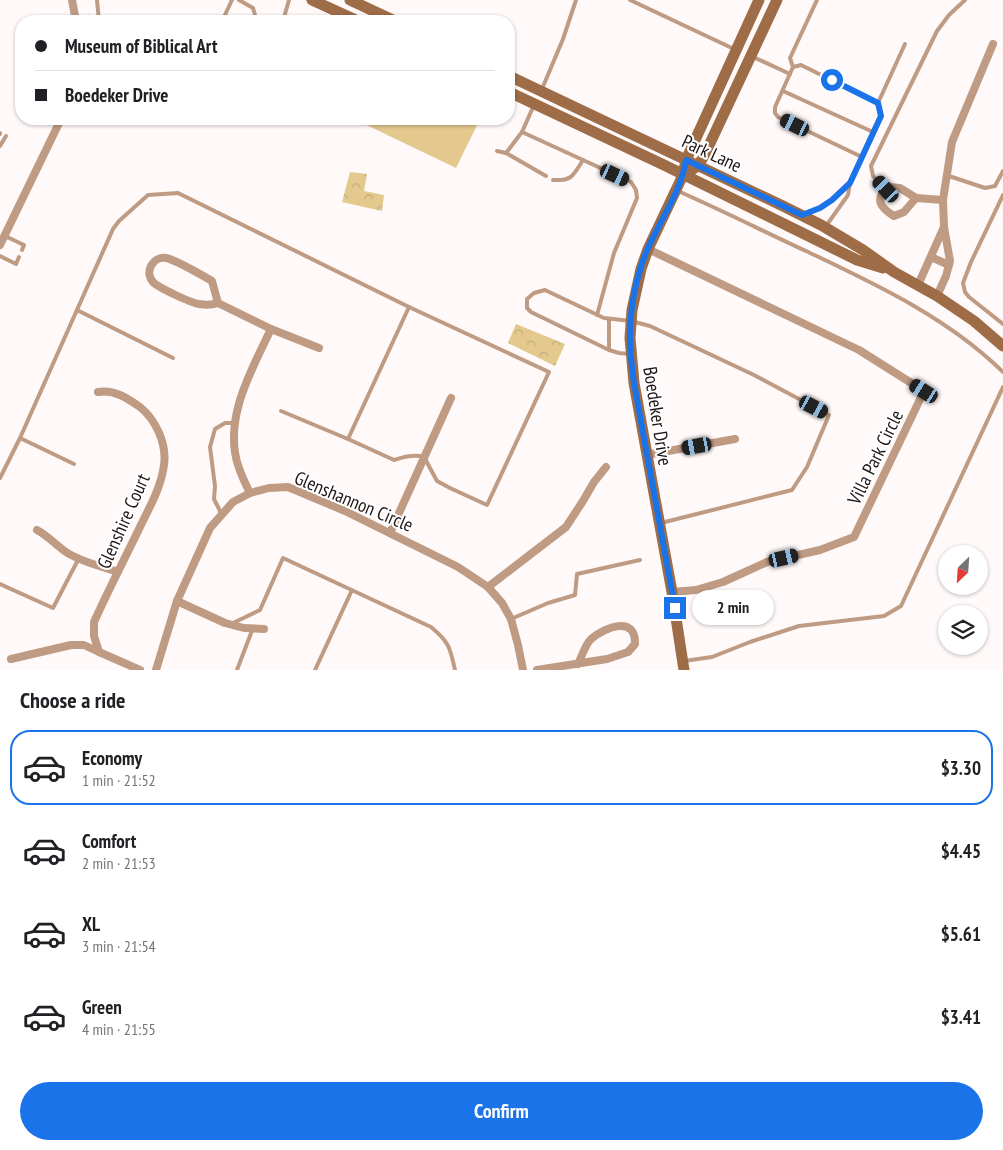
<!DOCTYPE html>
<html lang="en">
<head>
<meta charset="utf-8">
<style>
	body { margin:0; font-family:"PT Sans Narrow",sans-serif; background:#f2f2f2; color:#202124; height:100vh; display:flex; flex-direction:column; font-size:19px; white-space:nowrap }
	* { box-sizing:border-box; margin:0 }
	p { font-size:16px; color:#757577 }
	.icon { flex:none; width:28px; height:28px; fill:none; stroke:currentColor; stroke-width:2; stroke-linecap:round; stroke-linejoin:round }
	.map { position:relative; height:670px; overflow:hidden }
	.panel { display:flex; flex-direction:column; background:#fff; flex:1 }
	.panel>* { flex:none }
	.guide { position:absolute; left:15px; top:15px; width:500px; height:110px; border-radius:20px; box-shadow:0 1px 4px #0004; display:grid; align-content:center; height:110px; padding:0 20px; background:#fff }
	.needle { width:32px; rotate:205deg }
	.tools { position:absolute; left:938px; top:545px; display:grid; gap:10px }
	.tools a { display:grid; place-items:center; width:50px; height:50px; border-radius:50%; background:#fff; box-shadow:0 1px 4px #0004; font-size:25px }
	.end { position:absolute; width:22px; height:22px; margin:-11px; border:6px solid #1a73e8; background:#fff; box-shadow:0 0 0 2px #fff }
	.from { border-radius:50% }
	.bubble { position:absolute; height:35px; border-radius:18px; background:#fff; box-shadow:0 1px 4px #0004; font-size:16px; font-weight:800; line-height:35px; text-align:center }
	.car { position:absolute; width:15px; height:30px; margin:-15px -8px; border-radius:6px; box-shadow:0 0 4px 1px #0007; background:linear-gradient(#222 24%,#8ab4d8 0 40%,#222 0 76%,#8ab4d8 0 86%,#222 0) }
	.guide b { display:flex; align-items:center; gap:18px; height:48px; font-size:19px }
	.guide b+b { border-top:1px solid #e0e0e0 }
	.guide i { width:12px; height:12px; background:#202124 }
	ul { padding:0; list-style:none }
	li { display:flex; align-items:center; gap:15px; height:75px; margin:0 10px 8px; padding:0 10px; border:2px solid transparent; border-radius:20px }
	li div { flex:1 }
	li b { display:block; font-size:19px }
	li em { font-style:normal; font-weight:800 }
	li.selected { border-color:#1a73e8 }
	li>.icon { width:45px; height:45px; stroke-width:1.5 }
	h2 { padding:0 20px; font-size:22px; line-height:60px }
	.cta { display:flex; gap:10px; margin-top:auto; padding:10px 20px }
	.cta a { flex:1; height:58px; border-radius:30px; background:#1a73e8; color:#fff; font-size:20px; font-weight:800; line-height:58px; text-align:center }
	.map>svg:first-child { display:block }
</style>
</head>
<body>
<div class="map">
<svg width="1003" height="670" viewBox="0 0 1003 670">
	<defs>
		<pattern id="forest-crowns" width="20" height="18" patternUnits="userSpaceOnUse" patternTransform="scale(1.25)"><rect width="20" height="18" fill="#e3c98e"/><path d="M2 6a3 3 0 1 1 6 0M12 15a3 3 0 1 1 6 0" fill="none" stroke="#c2ac7a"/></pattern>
	</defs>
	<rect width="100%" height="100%" fill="#fffaf9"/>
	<g fill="url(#forest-crowns)">
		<polygon points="350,172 367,174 364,191 384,195 382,211 342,202"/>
		<polygon points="516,324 565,344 555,366 508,343"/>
	</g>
	<polygon fill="#e3c98e" points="354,119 480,119 456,168"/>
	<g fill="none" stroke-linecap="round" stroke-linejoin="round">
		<g stroke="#bf9b83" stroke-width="4">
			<polyline points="97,0 99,21"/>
			<polyline points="239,0 253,8 255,15 252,21"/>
			<polyline points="630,0 734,49"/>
			<polyline points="224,17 232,0"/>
			<polyline points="283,21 289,0"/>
			<polyline points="751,56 790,74"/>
			<polyline points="793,67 790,58 817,0"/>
			<polyline points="542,89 563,39 576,0"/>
			<polyline points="783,91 873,132"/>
			<polyline points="522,132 631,182 636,190 637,198 614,253 597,315"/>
			<polyline points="0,134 0,133"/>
			<polyline points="0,146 6,136"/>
			<polyline points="497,151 506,153 522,132 534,105"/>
			<polyline points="506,153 546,176"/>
			<polyline points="862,157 778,117 775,113 775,107 793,67 801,65 878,103"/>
			<polyline points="946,175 985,188 995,186 1003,171"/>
			<path d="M553,180C572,181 573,176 583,160"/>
			<polyline points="885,189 873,176 871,166 937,31 949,15 965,0"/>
			<path d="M678,191C721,210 763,231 806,251C875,284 947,317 1003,372"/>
			<polyline points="1003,195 971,262 963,283 965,292 969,297 1003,324"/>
			<polyline points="805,214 820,208 832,200 850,183"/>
			<polyline points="826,226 848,195 850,183 881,116 878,103 905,44"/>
			<polyline points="5,236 24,245 22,250"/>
			<polyline points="0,256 16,264 19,257"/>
			<polyline points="77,310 173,358"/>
			<polyline points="609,350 609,319"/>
			<polyline points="629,354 619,353 609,350 531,312 527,308 527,299 534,293 545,290 604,318 631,321 650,326 754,375 829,415 807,467 792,490 661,523"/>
			<polyline points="281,411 348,439 409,307"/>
			<path d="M74,464L20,438L113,229L119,221L148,195L178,193L409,307L549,372L487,505L450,488L437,481L424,457C415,454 403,457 394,460L348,439"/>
			<polyline points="0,478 20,438"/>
			<polyline points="222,515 214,499 215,486 210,447 215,429 225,423 234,423"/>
			<polyline points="0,584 53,608 79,558"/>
			<polyline points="511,619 548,603 575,595 577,574 640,560"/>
			<path d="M233,623L260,610L283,558L431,627C449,642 450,647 455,670"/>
			<polyline points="684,661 712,657 750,642 799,626 884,616 901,606 1003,387"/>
			<polyline points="237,670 253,628"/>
			<polyline points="315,670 352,590"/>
		</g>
		<g stroke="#bf9b83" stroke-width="8">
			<polyline points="72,0 76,21"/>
			<path d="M889,187L900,188L916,198L904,212L894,216C881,208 873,199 889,187Z"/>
			<polyline points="916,198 943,200"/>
			<polyline points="0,245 61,119"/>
			<polyline points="648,249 859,350 924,391 854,537 820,550 767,562 723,582 696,590 672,592"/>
			<polyline points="931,257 949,265"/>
			<polyline points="918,285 944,227"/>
			<polyline points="937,296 946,276 950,261 944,227 943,200 952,142 993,44"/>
			<path d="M218,303L212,281C201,275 177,260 166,258C153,256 144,272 153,282C157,287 191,303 199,304C205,305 212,305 218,303L271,329L319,348"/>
			<path d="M98,392C114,389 127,398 140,407C156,420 167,444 164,465C161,488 149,508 139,529C124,560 108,591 94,622V636L99,652L140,670"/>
			<polyline points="646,455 735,439"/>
			<path d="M250,493C246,485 242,477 239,468C222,421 251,371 271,329"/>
			<path d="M37,530C48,536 56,545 66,552C81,562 101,566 118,572"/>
			<polyline points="390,533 451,398"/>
			<polyline points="488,587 566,527 583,501 594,482 606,467"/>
			<polyline points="177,601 225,623 244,628 264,629"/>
			<polyline points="11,659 71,645 84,645 99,652"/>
			<polyline points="156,670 177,601 210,528 233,502 250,493 269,488 288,487 345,511 458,567 488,587 502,603 511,619 518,645 523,670"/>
			<path d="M537,670L607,659L628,652L635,644C636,615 605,627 591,639C585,645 582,656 578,664"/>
		</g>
		<g stroke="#9f6c48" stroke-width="11">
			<polyline points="312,0 358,21"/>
			<polyline points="350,0 395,21"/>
			<polyline points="509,76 783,206 821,225 863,250 894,272 937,296 974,321 1003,346"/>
			<polyline points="509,92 664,165 857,260 883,268"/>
			<polyline points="693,169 698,166 705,154 777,0"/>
			<polyline points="684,670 672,592 634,383 630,338 632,310 641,269 648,249 683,175 686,160 759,0"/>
		</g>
	</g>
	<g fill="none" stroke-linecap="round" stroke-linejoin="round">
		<path stroke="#1a73e8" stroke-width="6" d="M675,608L634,383C632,368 630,353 630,337C630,308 636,275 648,248C661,219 681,191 686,160L802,215L820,208L832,200L850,183L881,116L878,103L832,80"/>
	</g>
	<g text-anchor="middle" stroke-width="4" stroke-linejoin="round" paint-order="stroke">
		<g font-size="19" fill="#1e1615" stroke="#fff">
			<text transform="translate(712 153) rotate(25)" y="7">Park Lane</text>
			<text transform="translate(658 416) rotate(81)" y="7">Boedeker Drive</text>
			<text transform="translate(875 457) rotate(-64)" y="7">Villa Park Circle</text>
			<text transform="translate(354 501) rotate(23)" y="7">Glenshannon Circle</text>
			<text transform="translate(123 521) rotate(-66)" y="7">Glenshire Court</text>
		</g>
	</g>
</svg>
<div class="tools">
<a><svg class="needle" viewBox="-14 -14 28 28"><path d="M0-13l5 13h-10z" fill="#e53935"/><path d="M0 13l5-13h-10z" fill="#757577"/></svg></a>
<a><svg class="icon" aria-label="layers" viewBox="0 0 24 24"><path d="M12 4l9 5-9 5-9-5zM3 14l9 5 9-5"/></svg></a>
</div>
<i class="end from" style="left:832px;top:80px"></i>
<i class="end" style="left:675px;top:608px"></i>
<div class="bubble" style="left:692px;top:590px;width:82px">2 min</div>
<i class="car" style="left:795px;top:125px;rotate:296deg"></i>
<i class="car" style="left:615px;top:175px;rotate:115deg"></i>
<i class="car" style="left:886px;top:189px;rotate:317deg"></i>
<i class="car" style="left:924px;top:391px;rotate:302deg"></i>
<i class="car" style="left:814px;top:407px;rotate:118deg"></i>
<i class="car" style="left:697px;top:446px;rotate:260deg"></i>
<i class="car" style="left:784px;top:558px;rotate:77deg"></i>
<div class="guide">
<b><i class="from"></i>Museum of Biblical Art</b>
<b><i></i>Boedeker Drive</b>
</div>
</div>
<section class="panel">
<h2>Choose a ride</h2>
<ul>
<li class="selected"><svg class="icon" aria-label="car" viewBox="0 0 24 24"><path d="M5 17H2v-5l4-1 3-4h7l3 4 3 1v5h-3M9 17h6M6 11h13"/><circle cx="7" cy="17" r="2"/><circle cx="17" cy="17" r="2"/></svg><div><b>Economy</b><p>1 min · 21:52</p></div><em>$3.30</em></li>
<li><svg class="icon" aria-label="car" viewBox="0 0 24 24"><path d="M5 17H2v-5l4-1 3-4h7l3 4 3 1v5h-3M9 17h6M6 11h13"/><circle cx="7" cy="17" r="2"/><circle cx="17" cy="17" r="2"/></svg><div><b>Comfort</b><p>2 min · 21:53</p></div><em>$4.45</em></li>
<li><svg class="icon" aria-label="car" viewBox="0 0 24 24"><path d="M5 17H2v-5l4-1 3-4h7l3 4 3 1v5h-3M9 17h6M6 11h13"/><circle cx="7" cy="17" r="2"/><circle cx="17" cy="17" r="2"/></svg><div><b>XL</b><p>3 min · 21:54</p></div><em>$5.61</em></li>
<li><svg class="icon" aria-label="car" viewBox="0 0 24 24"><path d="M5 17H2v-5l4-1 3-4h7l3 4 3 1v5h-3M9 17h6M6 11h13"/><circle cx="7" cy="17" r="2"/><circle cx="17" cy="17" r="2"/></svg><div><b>Green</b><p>4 min · 21:55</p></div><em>$3.41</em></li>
</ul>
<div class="cta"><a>Confirm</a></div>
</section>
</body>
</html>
